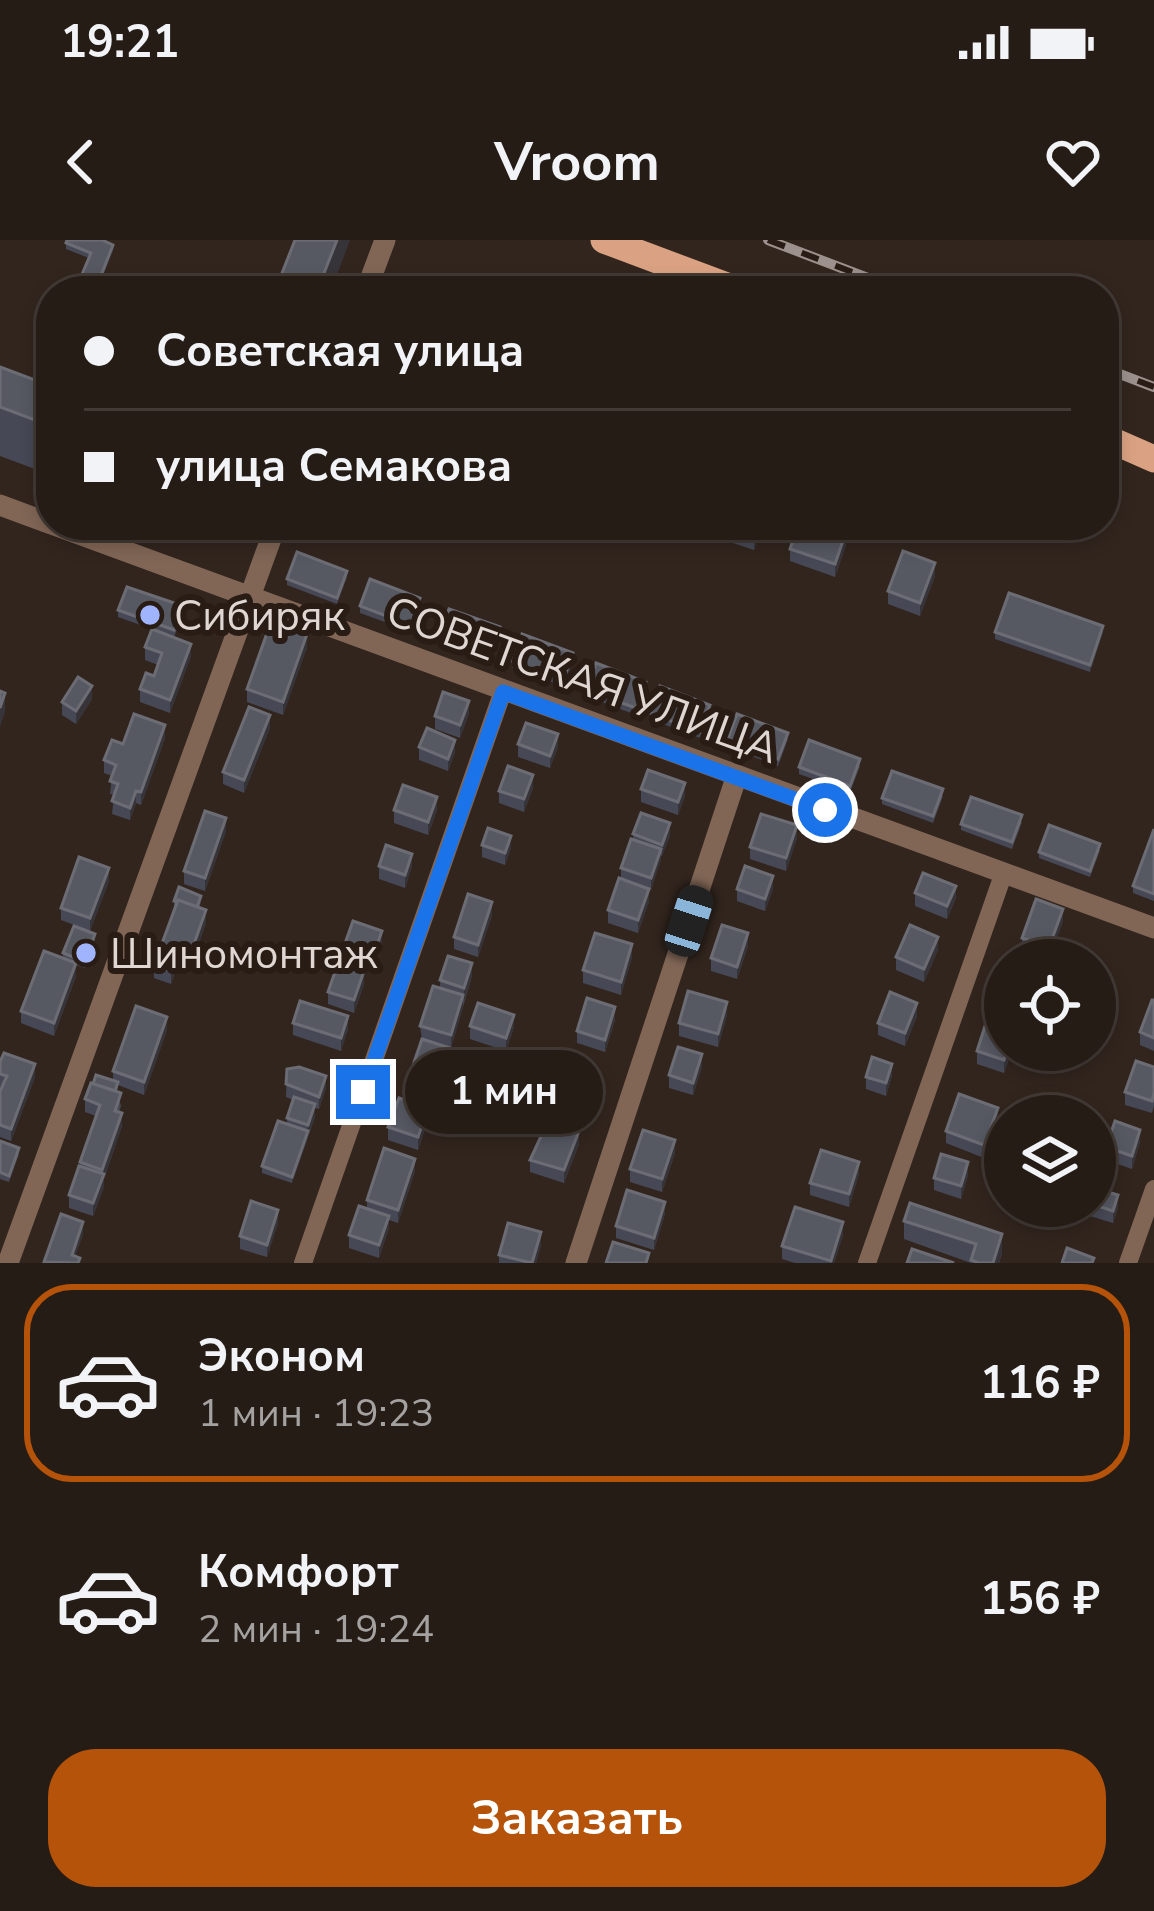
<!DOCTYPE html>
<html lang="ru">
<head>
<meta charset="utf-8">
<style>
	body { margin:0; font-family:"Nunito Sans",sans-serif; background:#322923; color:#f1f3f6; height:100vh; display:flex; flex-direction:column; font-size:45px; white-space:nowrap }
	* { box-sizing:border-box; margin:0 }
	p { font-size:39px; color:#a4a1a1 }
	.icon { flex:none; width:66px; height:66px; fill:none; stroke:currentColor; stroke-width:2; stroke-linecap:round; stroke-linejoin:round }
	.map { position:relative; height:1023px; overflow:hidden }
	.details { display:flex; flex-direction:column; background:#261c16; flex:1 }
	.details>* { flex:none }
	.hud { position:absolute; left:36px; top:36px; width:1083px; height:264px; border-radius:48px; box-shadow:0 6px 18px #0003,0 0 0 3px #423a35; display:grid; align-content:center; height:264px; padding:0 48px; background:#261c16 }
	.controls { position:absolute; left:984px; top:699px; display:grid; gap:24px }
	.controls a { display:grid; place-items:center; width:132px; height:132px; border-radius:50%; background:#261c16; box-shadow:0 6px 18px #0003,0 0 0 3px #423a35; font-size:60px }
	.end { position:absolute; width:54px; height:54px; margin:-27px; border:15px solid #1a73e8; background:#fff; box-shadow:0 0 0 6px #fff }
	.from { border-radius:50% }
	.bubble { position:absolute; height:84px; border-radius:42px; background:#261c16; box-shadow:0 6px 18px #0003,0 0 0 3px #423a35; font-size:39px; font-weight:700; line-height:84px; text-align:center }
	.car { position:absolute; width:36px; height:72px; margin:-36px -18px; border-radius:15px; box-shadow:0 0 9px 3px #0007; background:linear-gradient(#222 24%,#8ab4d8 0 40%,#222 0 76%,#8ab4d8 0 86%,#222 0) }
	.hud b { display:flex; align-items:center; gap:42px; height:114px; font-size:45px }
	.hud b+b { border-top:3px solid #423a35 }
	.hud i { width:30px; height:30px; background:#f1f3f6 }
	ul { padding:21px 0 0; list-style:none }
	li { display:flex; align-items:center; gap:36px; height:198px; margin:0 24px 18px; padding:0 24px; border:6px solid transparent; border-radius:48px }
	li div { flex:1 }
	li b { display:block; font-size:45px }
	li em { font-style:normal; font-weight:700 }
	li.selected { border-color:#b45309 }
	li>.icon { width:108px; height:108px; stroke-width:1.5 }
	.cta { display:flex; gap:24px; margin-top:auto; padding:24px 48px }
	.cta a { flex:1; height:138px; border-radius:48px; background:#b45309; color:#fff; font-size:48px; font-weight:700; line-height:138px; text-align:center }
	.status { display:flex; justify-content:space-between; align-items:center; height:84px; padding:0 60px; background:#261c16; direction:ltr }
	.status svg { height:33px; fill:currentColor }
	header { display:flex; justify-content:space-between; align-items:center; height:156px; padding:0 48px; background:#261c16; font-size:54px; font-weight:700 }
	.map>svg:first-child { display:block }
</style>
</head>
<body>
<div class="status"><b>19:21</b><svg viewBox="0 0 49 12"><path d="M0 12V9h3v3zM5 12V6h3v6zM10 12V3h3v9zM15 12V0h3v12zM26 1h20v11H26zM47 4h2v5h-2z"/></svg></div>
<header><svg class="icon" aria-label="back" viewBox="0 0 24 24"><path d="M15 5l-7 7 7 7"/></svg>Vroom<svg class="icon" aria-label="heart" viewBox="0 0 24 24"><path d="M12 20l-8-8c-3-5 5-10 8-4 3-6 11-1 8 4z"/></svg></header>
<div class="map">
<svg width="1154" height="1023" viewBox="0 0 1154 1023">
	<rect width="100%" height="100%" fill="#32251e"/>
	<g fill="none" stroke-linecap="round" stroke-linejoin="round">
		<g stroke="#816656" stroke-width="18">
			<polyline points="303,1023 503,451"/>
			<polyline points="867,1023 1003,635"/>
			<polyline points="1128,1023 1154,949"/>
		</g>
		<g stroke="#816656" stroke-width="21">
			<polyline points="366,51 385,0"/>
			<polyline points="0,265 51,284"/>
			<polyline points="54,285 1154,688"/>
			<polyline points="8,1023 276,285"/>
			<polyline points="576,1023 736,538"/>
		</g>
		<g stroke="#daa282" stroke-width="27">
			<polyline points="604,0 740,51"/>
			<polyline points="1104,197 1154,219"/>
		</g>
		<g stroke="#9c918c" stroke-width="10">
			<g id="rail">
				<polyline points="768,0 902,51"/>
				<polyline points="1104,128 1154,147"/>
			</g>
		</g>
		<use href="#rail" stroke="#281c15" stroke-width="6" stroke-dasharray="18" stroke-linecap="butt"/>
	</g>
	<g fill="#464955">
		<polygon points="66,3 113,11 89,18 66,9"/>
		<polygon points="0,127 51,146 51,235 0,216"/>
		<polygon points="214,285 242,285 238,295"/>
		<polygon points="709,285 762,285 754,310 709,295"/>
		<polygon points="846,305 835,337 790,321 790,309"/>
		<polygon points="935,336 920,376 888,364 888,351"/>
		<polygon points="347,337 337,364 287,345 287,339"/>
		<polygon points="420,364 410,391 360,373 360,366"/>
		<polygon points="118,370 183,373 174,397 118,377"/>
		<polygon points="995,392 1103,392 1090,432 995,399"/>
		<polygon points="500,394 490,421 439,402 439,396"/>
		<polygon points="145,407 191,416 170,473 140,462 140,449 154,436 158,425 145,420"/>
		<polygon points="307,407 283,475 247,462 247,449"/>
		<polygon points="573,420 563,446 512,428 512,421"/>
		<polygon points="646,448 636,475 586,456 586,450"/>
		<polygon points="92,459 76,484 62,475 62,462"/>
		<polygon points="710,471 700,498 650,479 650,473"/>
		<polygon points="469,473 460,498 435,489 435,476"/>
		<polygon points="270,488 244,553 223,544 223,532"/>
		<polygon points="165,498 141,565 136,563 130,580 112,574 114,555 110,554 112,536 104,533 104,520 123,504"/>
		<polygon points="788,499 778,526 727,507 727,501"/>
		<polygon points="518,504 558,507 550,528 518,517"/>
		<polygon points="419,507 455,512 448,531 419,520"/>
		<polygon points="860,526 850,552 799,534 799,527"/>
		<polygon points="533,548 524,572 499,563 499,551"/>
		<polygon points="641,549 685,556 678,575 641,562"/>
		<polygon points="943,556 933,583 882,564 882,558"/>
		<polygon points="394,570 437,570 428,595 394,583"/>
		<polygon points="1022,582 1012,609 961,590 961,584"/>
		<polygon points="1154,589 1154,661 1133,653 1133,646"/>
		<polygon points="226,591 205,651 184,644 184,631"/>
		<polygon points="633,594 670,596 661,617 651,650 649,650 649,661 638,693 608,683 608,670 621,639 621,628 633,600"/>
		<polygon points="797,598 786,631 750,619 750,607"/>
		<polygon points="482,605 511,608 505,625 482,617"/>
		<polygon points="1100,610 1090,637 1039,618 1039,612"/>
		<polygon points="379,626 412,626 405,648 379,639"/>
		<polygon points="109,641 90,691 61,680 61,668"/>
		<polygon points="737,649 773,649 765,671 737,661"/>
		<polygon points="915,653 956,658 947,679 915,666"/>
		<polygon points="174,661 201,662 199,668 206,683 188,734 176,729 171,744 154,738 154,725 174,668"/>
		<polygon points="492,675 478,717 454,709 454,697"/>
		<polygon points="1063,681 1049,720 1022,710 1022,698"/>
		<polygon points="95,700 85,728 76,725 76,736 54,796 21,783 21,771 63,718 63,713"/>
		<polygon points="382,704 372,731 343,722 343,709"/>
		<polygon points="748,706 737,739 711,731 711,718"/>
		<polygon points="938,710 924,742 896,730 896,717"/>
		<polygon points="632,717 621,755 583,743 583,730"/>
		<polygon points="472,736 451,808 453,822 442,854 411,844 411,831 422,799 420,786 440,748 440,740"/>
		<polygon points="364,744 354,773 328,764 328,752"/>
		<polygon points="1154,760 1154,811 1140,805 1140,792"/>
		<polygon points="727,775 718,807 679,796 679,783"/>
		<polygon points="917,776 905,806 878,795 878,783"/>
		<polygon points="615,780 605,812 577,803 577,791"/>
		<polygon points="293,783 348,789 341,811 293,795"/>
		<polygon points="470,786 514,787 506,811 470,799"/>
		<polygon points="167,790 144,855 118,845 117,852 121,866 119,872 122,886 104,939 104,947 93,976 69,968 69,955 96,876 85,872 85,859 93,844 113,840 113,831"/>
		<polygon points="1012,810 1004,833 977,824 977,811"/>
		<polygon points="0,822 35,837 11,901 0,897 0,851 2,847 0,846"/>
		<polygon points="702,827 693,855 669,848 669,835"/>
		<polygon points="1154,827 1154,866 1152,873 1125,865 1125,852"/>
		<polygon points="287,829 326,848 319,869 315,868 315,877 292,943 262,933 262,926 287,884 287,878 293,860 286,857"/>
		<polygon points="892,836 886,856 866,849 866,837"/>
		<polygon points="560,842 593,844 587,864 560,855"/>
		<polygon points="428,880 418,910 388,900 388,887"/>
		<polygon points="998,881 984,918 946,903 946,891"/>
		<polygon points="0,901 19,914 9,942 0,939"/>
		<polygon points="1140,902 1132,929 1106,920 1106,907"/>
		<polygon points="579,904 564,943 530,932 530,920"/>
		<polygon points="675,913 662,952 630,942 630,929"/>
		<polygon points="415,931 398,983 389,980 389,988 379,1018 349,1008 349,995 367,968 367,960"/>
		<polygon points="859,934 849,967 810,955 810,943"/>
		<polygon points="968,935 961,959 934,950 934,938"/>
		<polygon points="1095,948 1118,968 1113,983 1090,976 1090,966 1095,966"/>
		<polygon points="665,974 654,1010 616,998 616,986"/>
		<polygon points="904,981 1002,1013 999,1023 971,1023 904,999"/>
		<polygon points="278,983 267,1017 240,1009 240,996"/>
		<polygon points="843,995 834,1023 795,1023 782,1019 782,1006"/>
		<polygon points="541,1005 536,1023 499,1023 499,1015"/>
	</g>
	<g fill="#373439">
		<polygon points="337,0 350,0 331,51 317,51"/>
		<polygon points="113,5 113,11 97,51 95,51"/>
		<polygon points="758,285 762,285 754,310 754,298"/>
		<polygon points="846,292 846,305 835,337 835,324"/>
		<polygon points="935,323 935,336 920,376 920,363"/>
		<polygon points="1103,386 1103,392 1090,432 1090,425"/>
		<polygon points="307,394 307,407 283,475 283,462"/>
		<polygon points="191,404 191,416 170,473 170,460"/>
		<polygon points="92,446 92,459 76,484 76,471"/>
		<polygon points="5,453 5,472 0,487 0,468"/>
		<polygon points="469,461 469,473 460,498 460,485"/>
		<polygon points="270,475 270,488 244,553 244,540"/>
		<polygon points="165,485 165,498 141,565 141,552"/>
		<polygon points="558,494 558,507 550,528 550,516"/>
		<polygon points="455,500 455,512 448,531 448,519"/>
		<polygon points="533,535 533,548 524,572 524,559"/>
		<polygon points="685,543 685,556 678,575 678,562"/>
		<polygon points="136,551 136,563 130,580 130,568"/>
		<polygon points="437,557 437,570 428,595 428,582"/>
		<polygon points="226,578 226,591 205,651 205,638"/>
		<polygon points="670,583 670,596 662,617 662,605"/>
		<polygon points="797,585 797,598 786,631 786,618"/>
		<polygon points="511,596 511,608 505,625 505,613"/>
		<polygon points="661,609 661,621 651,650 651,638"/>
		<polygon points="412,614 412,626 405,648 405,635"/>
		<polygon points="109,628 109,641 90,691 90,678"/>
		<polygon points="773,636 773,649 765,671 765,659"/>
		<polygon points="956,646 956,658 947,679 947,666"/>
		<polygon points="649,649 649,661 638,693 638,680"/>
		<polygon points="492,662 492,675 478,717 478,705"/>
		<polygon points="1063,669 1063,681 1049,720 1049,707"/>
		<polygon points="206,670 206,683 188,734 188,721"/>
		<polygon points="382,691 382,704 372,731 372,719"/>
		<polygon points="748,693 748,706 737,739 737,727"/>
		<polygon points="938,697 938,710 924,742 924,729"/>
		<polygon points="632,704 632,717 621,755 621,742"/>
		<polygon points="176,717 176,729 171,744 171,731"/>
		<polygon points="76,723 76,736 54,796 54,783"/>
		<polygon points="472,723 472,736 464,761 464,748"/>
		<polygon points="364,731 364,744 354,773 354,760"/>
		<polygon points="463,755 463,768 451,808 451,795"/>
		<polygon points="727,762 727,775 718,807 718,794"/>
		<polygon points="917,763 917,776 905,806 905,793"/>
		<polygon points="615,767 615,780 605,812 605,800"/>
		<polygon points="514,775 514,787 506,811 506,798"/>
		<polygon points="348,776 348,789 341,811 341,798"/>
		<polygon points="167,777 167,790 144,855 144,842"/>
		<polygon points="453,809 453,822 442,854 442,842"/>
		<polygon points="1007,810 1012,810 1004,833 1004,820"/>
		<polygon points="702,814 702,827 693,855 693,843"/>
		<polygon points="35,824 35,837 11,901 11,889"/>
		<polygon points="892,824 892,836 886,856 886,843"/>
		<polygon points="593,832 593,844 587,864 587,851"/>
		<polygon points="326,836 326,848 319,869 319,857"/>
		<polygon points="315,864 315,877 292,943 292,937"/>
		<polygon points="428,868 428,880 418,910 418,897"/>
		<polygon points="998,868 998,881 984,918 984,905"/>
		<polygon points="122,873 122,886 104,939 104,947 93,976 93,963 102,938 102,930"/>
		<polygon points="1140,890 1140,902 1132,929 1132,916"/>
		<polygon points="579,891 579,904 564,943 564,930"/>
		<polygon points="675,900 675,913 662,952 662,939"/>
		<polygon points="415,919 415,931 398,983 398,970"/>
		<polygon points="859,922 859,934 849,967 849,954"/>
		<polygon points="968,922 968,935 961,959 961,946"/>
		<polygon points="1118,955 1118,968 1113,983 1113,971"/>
		<polygon points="665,962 665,974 654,1010 654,998"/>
		<polygon points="278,970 278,983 267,1017 267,1005"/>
		<polygon points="389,976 389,988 379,1018 379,1005"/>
		<polygon points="83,982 83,995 73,1023 72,1015"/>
		<polygon points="843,982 843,995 834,1023 831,1023"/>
		<polygon points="541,992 541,1005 536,1023 532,1023"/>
		<polygon points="1002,994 1002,1013 999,1023 993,1023"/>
	</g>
	<g fill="#565862" stroke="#6c6c74" stroke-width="3">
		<polygon points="67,0 102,0 113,5 95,51 75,51 91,13 66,3"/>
		<polygon points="295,0 337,0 317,51 275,51"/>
		<polygon points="51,110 51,134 43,130"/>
		<polygon points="0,127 51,146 51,186 0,167"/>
		<polygon points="717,285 758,285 754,298"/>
		<polygon points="798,285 825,285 846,292 835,324 790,309"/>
		<polygon points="903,311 935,323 920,363 888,351"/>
		<polygon points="297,312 347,331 337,358 287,339"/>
		<polygon points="370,339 420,358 410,385 360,366"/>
		<polygon points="127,347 183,366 174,390 118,370"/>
		<polygon points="1009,353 1103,386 1090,425 995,392"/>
		<polygon points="449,369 500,387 490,414 439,396"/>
		<polygon points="271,382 307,394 283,462 247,449"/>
		<polygon points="152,389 191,404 170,460 140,449 146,433 154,436 162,413 145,407"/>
		<polygon points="522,394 573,413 563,440 512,421"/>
		<polygon points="596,423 646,442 636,468 586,450"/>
		<polygon points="78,437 92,446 76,471 62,462"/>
		<polygon points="660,446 710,465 700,492 650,473"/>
		<polygon points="0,451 5,453 0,468"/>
		<polygon points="443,452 469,461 460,485 435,476"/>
		<polygon points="249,467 270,475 244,540 223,532"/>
		<polygon points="134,474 165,485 141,552 136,551 130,568 112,561 118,544 110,541 116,525 104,520 112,500 123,504"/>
		<polygon points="737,474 788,493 778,519 727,501"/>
		<polygon points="526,483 558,494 550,516 518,504"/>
		<polygon points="427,488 455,500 448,519 419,507"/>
		<polygon points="809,500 860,519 850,546 799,527"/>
		<polygon points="508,526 533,535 524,559 499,551"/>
		<polygon points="648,530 685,543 678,562 641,549"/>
		<polygon points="892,531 943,549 933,576 882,558"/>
		<polygon points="403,545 437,557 428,582 394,570"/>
		<polygon points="971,557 1022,575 1012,602 961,584"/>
		<polygon points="205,571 226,578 205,638 184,631"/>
		<polygon points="641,573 670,583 662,605 633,594"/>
		<polygon points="761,574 797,585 786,618 750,607"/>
		<polygon points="1049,585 1100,604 1090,631 1039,612"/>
		<polygon points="488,588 511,596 505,613 482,605"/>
		<polygon points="1154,589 1154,654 1133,646"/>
		<polygon points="631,599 661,609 651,638 621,628"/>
		<polygon points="386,605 412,614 405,635 379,626"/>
		<polygon points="79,617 109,628 90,678 61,668"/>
		<polygon points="745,626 773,636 765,659 737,649"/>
		<polygon points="923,633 956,646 947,666 915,653"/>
		<polygon points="619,638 649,649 638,680 608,670"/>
		<polygon points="179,647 201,656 197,667 178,660 177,662 174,661"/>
		<polygon points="468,654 492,662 478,705 454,697"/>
		<polygon points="1036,659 1063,669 1049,707 1022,698"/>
		<polygon points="178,660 206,670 188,721 176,717 171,731 154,725"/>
		<polygon points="353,681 382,691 372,719 343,709"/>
		<polygon points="722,685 748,693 737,727 711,718"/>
		<polygon points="910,685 938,697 924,729 896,717"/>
		<polygon points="74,686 95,694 85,722 63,713"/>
		<polygon points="595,693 632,704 621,742 583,730"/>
		<polygon points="44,711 76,723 54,783 21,771"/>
		<polygon points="448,716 472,723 464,748 440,740"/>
		<polygon points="338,723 364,731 354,760 328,752"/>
		<polygon points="433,746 463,755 451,795 420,786"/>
		<polygon points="688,751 727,762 718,794 679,783"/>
		<polygon points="890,752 917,763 905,793 878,783"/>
		<polygon points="587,758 615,767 605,800 577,791"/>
		<polygon points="1152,760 1154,760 1154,798 1140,792"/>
		<polygon points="300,761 348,776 341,798 293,783"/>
		<polygon points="478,763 514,775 506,798 470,786"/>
		<polygon points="136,766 167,777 144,842 113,831"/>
		<polygon points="985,786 1005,793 1005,810 1007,810 1004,820 977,811"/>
		<polygon points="422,799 453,809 442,842 411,831"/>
		<polygon points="678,807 702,814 693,843 669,835"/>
		<polygon points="4,813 35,824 11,889 0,885 0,851 7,836 0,834 0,822"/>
		<polygon points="872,817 892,824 886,843 866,837"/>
		<polygon points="1136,821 1154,827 1154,853 1152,861 1125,852"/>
		<polygon points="566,823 593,832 587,851 560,842"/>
		<polygon points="299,827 326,836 319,857 286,844 287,829"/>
		<polygon points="96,835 118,842 115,851 93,844"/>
		<polygon points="91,843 121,853 115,871 122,873 102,930 80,922 100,865 85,859"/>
		<polygon points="959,854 998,868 984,905 946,891"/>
		<polygon points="294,857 315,864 308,885 287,878"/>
		<polygon points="399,858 428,868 418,897 388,887"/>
		<polygon points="278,881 308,891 292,937 262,926"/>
		<polygon points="548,881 579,891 564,930 530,920"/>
		<polygon points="1115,881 1140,890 1132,916 1106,907"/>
		<polygon points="643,890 675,900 662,939 630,929"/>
		<polygon points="0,901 19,908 9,936 0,932"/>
		<polygon points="384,908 415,919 398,970 367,960"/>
		<polygon points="821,910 859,922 849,954 810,943"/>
		<polygon points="941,914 968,922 961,946 934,938"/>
		<polygon points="79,926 104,934 93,963 69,955"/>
		<polygon points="1095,948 1118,955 1113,971 1095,965"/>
		<polygon points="627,950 665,962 654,998 616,986"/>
		<polygon points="251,961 278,970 267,1005 240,996"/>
		<polygon points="910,963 1002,994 993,1023 979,1023 971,1020 976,1004 904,981"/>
		<polygon points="359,966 389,976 379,1005 349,995"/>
		<polygon points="795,967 843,982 831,1021 782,1006"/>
		<polygon points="61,974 83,982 72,1015 80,1018 78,1023 44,1022"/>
		<polygon points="508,983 541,992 532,1023 499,1015"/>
		<polygon points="613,1002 649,1013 646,1023 606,1023"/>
		<polygon points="1067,1008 1094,1018 1092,1023 1062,1023"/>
		<polygon points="912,1009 954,1023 907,1023"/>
	</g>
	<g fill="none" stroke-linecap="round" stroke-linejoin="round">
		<polyline stroke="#1a73e8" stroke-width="15" points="363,852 503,452 825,570"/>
	</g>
	<g fill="#a0b3fd" stroke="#281c15" stroke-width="4.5">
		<circle cx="150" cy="375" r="12"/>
		<circle cx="86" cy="713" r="12"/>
	</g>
	<g text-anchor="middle" stroke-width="12" stroke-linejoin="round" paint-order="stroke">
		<g font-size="42" fill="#e0d7d3" stroke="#281c15" text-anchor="start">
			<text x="174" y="390">Сибиряк</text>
			<text x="110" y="728">Шиномонтаж</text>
		</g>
		<g font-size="42" fill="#e0d7d3" stroke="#281c15">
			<text transform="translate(583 439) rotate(20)" y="15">СОВЕТСКАЯ УЛИЦА</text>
		</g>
	</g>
</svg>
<div class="controls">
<a><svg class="icon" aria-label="locate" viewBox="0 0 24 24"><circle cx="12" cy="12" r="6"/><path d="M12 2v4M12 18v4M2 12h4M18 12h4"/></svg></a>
<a><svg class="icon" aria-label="layers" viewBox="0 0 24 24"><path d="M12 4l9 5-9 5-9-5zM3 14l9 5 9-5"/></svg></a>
</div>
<i class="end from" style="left:825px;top:570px"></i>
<i class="end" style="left:363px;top:852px"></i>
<div class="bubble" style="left:405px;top:810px;width:198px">1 мин</div>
<i class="car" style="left:689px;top:681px;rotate:18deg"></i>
<div class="hud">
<b><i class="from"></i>Советская улица</b>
<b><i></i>улица Семакова</b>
</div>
</div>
<section class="details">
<ul>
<li class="selected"><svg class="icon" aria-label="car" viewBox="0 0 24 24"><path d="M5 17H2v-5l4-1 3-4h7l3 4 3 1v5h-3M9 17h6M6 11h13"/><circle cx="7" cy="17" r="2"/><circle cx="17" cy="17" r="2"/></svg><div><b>Эконом</b><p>1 мин · 19:23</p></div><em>116 ₽</em></li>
<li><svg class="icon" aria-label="car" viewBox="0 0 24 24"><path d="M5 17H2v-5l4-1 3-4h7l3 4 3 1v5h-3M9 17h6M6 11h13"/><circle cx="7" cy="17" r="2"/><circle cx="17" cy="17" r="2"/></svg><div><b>Комфорт</b><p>2 мин · 19:24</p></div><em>156 ₽</em></li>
</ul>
<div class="cta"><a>Заказать</a></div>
</section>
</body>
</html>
